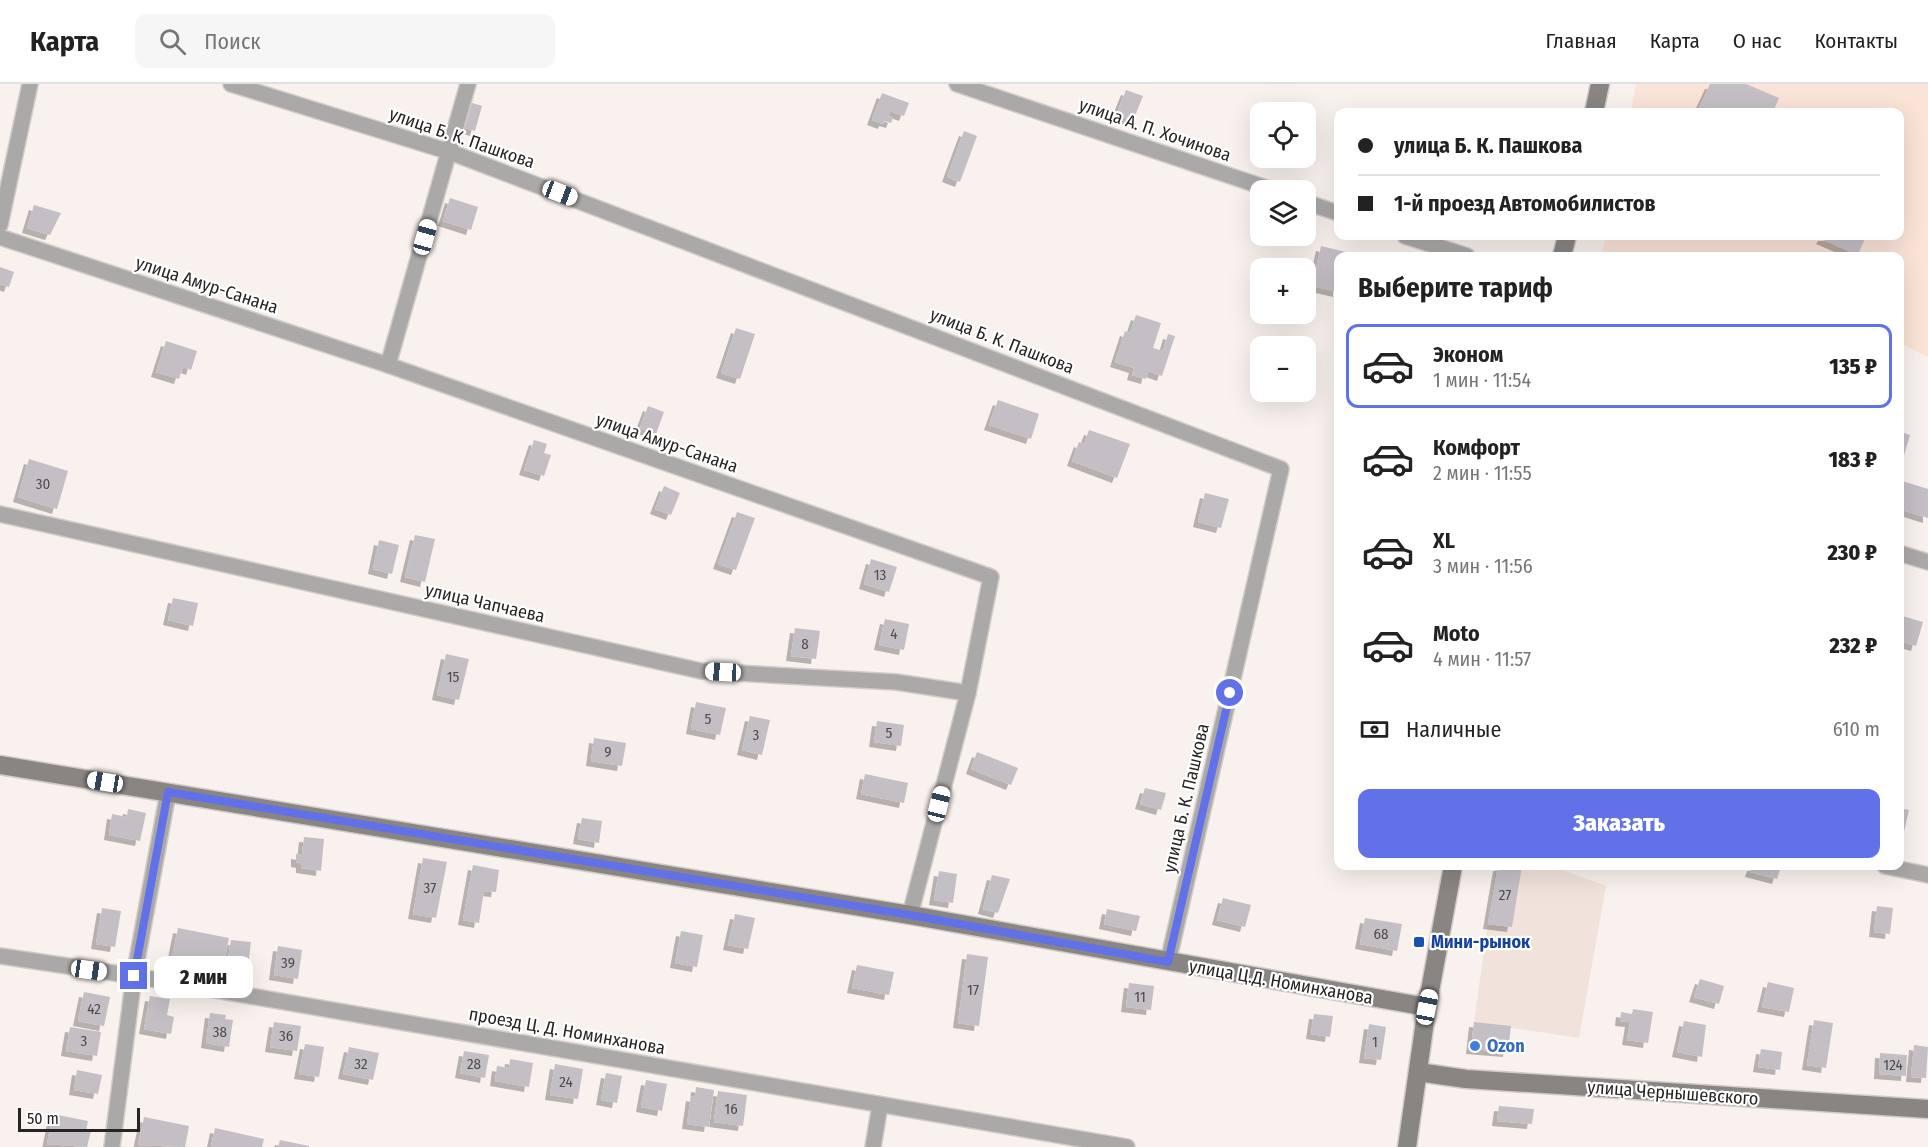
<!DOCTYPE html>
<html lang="ru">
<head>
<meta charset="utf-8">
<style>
	body { margin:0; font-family:"Fira Sans Condensed",sans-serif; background:#f6f6f6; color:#222; height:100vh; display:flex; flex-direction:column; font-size:22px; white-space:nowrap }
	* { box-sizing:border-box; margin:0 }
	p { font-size:20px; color:#767676 }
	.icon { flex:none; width:33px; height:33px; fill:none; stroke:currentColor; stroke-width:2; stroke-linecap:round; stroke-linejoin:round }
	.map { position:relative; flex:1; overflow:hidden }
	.panel { position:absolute; left:1334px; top:168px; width:570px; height:618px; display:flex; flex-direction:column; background:#fff; border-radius:12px; box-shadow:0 6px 24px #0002 }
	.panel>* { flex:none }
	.banner { position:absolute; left:1334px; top:24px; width:570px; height:132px; border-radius:12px; box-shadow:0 6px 24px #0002; display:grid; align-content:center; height:132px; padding:0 24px; background:#fff }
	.controls { position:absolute; left:1250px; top:18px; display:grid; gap:12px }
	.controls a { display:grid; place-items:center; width:66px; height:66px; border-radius:12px; background:#fff; box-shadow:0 6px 24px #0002; font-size:30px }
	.scale { position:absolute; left:18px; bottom:15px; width:122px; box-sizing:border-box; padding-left:6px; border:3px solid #272524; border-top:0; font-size:16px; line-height:21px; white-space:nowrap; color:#272524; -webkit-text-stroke:4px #fff; paint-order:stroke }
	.end { position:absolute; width:27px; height:27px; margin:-14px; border:8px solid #6171e8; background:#fff; box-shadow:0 0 0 3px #fff }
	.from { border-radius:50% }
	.bubble { position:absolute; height:42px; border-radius:12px; background:#fff; box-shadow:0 6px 24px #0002; font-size:20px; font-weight:800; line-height:42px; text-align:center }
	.car { position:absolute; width:18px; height:36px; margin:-18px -9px; border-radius:8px; box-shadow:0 0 4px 2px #0007; background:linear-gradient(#fff 24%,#345 0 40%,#fff 0 76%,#345 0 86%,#fff 0) }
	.banner b { display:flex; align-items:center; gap:21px; height:57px; font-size:22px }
	.banner b+b { border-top:2px solid #e0e0e0 }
	.banner i { width:15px; height:15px; background:#222 }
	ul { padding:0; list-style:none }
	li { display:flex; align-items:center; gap:18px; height:84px; margin:0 12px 9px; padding:0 12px; border:3px solid transparent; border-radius:12px }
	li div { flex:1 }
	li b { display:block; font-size:22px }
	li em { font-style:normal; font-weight:800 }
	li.selected { border-color:#6171e8 }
	li>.icon { width:54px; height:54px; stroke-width:1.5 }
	h2 { padding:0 24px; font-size:27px; line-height:72px }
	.pay { display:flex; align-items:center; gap:15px; height:66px; padding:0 24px; font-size:22px }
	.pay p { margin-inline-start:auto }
	.primary-button { display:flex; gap:12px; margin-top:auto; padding:12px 24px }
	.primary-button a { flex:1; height:69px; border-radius:12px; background:#6171e8; color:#fff; font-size:24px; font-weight:800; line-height:69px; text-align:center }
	header { display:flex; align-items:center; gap:36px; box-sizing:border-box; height:84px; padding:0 30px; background:#fff; border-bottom:2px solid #e0e0e0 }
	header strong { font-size:28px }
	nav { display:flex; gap:33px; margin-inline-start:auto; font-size:21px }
	.search { width:420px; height:54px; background:#f6f6f6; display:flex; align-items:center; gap:15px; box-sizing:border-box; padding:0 21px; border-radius:12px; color:#767676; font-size:22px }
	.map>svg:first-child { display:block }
</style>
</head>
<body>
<header>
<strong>Карта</strong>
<div class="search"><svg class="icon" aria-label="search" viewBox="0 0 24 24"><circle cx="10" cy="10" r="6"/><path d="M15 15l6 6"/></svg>Поиск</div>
<nav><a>Главная</a><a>Карта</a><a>О нас</a><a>Контакты</a></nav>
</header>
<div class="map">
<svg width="1928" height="1063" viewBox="0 0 1928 1063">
	<defs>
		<filter id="shadow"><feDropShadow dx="-5" dy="5" stdDeviation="0" flood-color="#0004"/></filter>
	</defs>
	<rect width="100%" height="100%" fill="#f8f1ed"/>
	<polygon fill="#f1e2db" points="1496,782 1552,782 1606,802 1579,954 1474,938"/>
	<polygon fill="#fae3d7" points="1636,0 1928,0 1928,273 1899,259 1899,172 1608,172 1602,168 1606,152 1899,152 1899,28 1631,28"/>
	<g fill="#c4bfc5" filter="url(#shadow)">
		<polygon points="1710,0 1746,0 1779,14 1773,28 1697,28"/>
		<polygon points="1126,6 1143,12 1133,37 1116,31"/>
		<polygon points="882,9 909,19 904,32 890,27 888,32 893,34 891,39 884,37 883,40 872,36"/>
		<polygon points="466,17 482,22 475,47 459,42"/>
		<polygon points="964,47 977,52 960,98 947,93"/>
		<polygon points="450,114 478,123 471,146 443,137"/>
		<polygon points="34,121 61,129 50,151 27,144"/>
		<polygon points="1823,152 1866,152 1858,171 1821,155"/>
		<polygon points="1321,162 1350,169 1349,172 1338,172 1338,208 1312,202"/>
		<polygon points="0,183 14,188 9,203 0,200"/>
		<polygon points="1136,231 1161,239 1153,264 1163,267 1168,250 1175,252 1162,292 1148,287 1146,295 1132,291 1134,284 1115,278 1125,247 1130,249"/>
		<polygon points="736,244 755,250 740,295 721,289"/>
		<polygon points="166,257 197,267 191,286 183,283 179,295 156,288"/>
		<polygon points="998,316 1039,330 1031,355 989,341"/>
		<polygon points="648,322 664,328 656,350 640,344"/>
		<polygon points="1089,346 1130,360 1117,394 1072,377 1079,358 1084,360"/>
		<polygon points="1899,347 1910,351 1900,385 1899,385"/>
		<polygon points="534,356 547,360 544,369 551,371 544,392 524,386"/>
		<polygon points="29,375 68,387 57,425 18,413"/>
		<polygon points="1899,396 1928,405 1928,434 1899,425"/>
		<polygon points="664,402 680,409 671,431 655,425"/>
		<polygon points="1205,409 1229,415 1221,444 1198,438"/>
		<polygon points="737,428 755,434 736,486 718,480"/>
		<polygon points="415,451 435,455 425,498 405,493"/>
		<polygon points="379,456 399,461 392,490 373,485"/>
		<polygon points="871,475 897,483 889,508 864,500"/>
		<polygon points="173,514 198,519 193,542 168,536"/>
		<polygon points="1899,531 1923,538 1916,562 1899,557"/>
		<polygon points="885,535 909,540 904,566 879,561"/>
		<polygon points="795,544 820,547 816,575 791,572"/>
		<polygon points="446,570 469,575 459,616 437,611"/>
		<polygon points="696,618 726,624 720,651 691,645"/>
		<polygon points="750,632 770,636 762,671 742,666"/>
		<polygon points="877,637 904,641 901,662 874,658"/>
		<polygon points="594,654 626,659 622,682 591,677"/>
		<polygon points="977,668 1018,684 1011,701 971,685"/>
		<polygon points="865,690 908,699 904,719 861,710"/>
		<polygon points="1145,704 1166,709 1161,726 1140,720"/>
		<polygon points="1899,724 1909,726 1903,752 1899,751"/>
		<polygon points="128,725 146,729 140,757 109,751 112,730 127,733"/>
		<polygon points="582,734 602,737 599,759 578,755"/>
		<polygon points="304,753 324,755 321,787 301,784 301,779 296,778 296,770 302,771"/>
		<polygon points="423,774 447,778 436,834 413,830"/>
		<polygon points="473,781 499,786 496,808 484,807 479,839 463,836"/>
		<polygon points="1498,782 1522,782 1512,843 1488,840"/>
		<polygon points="1752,782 1781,782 1777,795 1750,788"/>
		<polygon points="939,787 957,790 953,819 934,816"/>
		<polygon points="992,791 1010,795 998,829 983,825"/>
		<polygon points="1223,814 1251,821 1245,843 1217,836"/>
		<polygon points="1877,822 1893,824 1890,850 1874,848"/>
		<polygon points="102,824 121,827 115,863 96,860"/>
		<polygon points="1107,825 1140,832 1136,847 1104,840"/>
		<polygon points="735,830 755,834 748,865 728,861"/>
		<polygon points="1365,834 1402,840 1397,867 1360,860"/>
		<polygon points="178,844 229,854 223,884 172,874"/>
		<polygon points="681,847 703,851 697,883 675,879"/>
		<polygon points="231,856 251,858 247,891 226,889"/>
		<polygon points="278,862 302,866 298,895 274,891"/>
		<polygon points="967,870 988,873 979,942 958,939"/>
		<polygon points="857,881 894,888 889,911 852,904"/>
		<polygon points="1700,895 1724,902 1719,920 1694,913"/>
		<polygon points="1768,898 1794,904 1789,928 1762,923"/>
		<polygon points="1129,899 1154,902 1151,926 1126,923"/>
		<polygon points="84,908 110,913 104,942 78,937"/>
		<polygon points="150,912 170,915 167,931 174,933 171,950 144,945"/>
		<polygon points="1633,925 1653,928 1648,959 1627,956 1630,938 1620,937 1621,928 1632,930"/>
		<polygon points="210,929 226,931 225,935 233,936 229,963 206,959"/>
		<polygon points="1314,930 1333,932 1330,953 1311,950"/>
		<polygon points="1814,936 1833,939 1826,984 1807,981"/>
		<polygon points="1684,937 1706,941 1702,973 1677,968"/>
		<polygon points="274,938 301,942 297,967 270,963"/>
		<polygon points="1474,938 1511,942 1508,968 1471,965"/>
		<polygon points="1369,940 1386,943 1381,976 1364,974"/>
		<polygon points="70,943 101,948 97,972 66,967"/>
		<polygon points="305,960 324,963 319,993 299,990"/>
		<polygon points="1914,961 1928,963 1926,994 1911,993"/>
		<polygon points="349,963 379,969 373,996 343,990"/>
		<polygon points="1761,965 1782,968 1780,986 1758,983"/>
		<polygon points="464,967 489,971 485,994 460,989"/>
		<polygon points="1880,969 1907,971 1906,992 1879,990"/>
		<polygon points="510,975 533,979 529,1003 495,997 497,982 509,984"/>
		<polygon points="555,980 583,985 578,1015 550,1011"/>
		<polygon points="77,986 102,991 98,1010 74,1006"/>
		<polygon points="606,989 622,992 617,1019 601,1016"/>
		<polygon points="646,996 667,1000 662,1027 641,1023"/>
		<polygon points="696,1003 714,1006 709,1043 687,1040 691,1012 695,1013"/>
		<polygon points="718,1007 747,1011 743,1042 714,1038"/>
		<polygon points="1499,1022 1534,1025 1532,1040 1497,1037"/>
		<polygon points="53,1030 88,1037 86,1047 91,1047 87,1063 47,1060"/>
		<polygon points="144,1033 189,1042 185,1063 138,1061"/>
		<polygon points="215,1044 264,1055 262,1063 211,1063"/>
		<polygon points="280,1056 309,1062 309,1063 278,1063"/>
	</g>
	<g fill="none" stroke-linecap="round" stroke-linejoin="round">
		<g stroke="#d2ccc9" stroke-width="18">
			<g id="street">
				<polyline points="231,0 450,68 1281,385 1168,878"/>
				<polyline points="957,0 1272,106"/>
				<polyline points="1305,118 1338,129"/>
				<polyline points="0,141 30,0"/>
				<polyline points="1405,152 1467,172"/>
				<polyline points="0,153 388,281 991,493 968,609 910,831"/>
				<polyline points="388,281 468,0"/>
				<polyline points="0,430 701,587 896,598 968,609"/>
				<polyline points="1899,469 1928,478"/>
				<polyline points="1885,782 1928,791"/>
				<polyline points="0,872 134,892 1127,1063"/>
				<polyline points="112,1063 134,892 168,709"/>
				<polyline points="873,1063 880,1021"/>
			</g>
		</g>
		<g stroke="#d2ccc9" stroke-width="21">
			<g id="secondary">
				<polyline points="1594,28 1600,0"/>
				<polyline points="1562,172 1567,152"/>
				<polyline points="0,681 910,831 1427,923"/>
				<polyline points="1418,988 1466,995 1928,1025"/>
				<polyline points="1407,1063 1427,923 1453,782"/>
			</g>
		</g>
		<use href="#street" stroke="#aba9a7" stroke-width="15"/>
		<use href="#secondary" stroke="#898583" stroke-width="18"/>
	</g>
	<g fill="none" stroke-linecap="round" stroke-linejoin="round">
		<polyline stroke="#6171e8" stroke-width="8" points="134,892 168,708 910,831 1168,878 1230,609"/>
	</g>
	<rect fill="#1a4fb4" stroke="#fff" stroke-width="2" x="1413" y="852" width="12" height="12" rx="3"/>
	<circle fill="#3f7fe0" stroke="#fff" stroke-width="2" cx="1475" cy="962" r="6"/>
	<g text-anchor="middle" stroke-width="4.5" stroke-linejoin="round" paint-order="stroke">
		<g font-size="15" fill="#4e4c4c">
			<text x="43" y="405">30</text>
			<text x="880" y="496">13</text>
			<text x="894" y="555">4</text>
			<text x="805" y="565">8</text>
			<text x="453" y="598">15</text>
			<text x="708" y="640">5</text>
			<text x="889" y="654">5</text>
			<text x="756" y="656">3</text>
			<text x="608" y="673">9</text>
			<text x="430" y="809">37</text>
			<text x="1505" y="816">27</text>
			<text x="1381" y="855">68</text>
			<text x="288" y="884">39</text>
			<text x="973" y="911">17</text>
			<text x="1140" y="918">11</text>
			<text x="94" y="930">42</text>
			<text x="220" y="953">38</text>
			<text x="286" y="957">36</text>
			<text x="84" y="962">3</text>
			<text x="1375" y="963">1</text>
			<text x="361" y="985">32</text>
			<text x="474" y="985">28</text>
			<text x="1893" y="986">124</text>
			<text x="566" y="1003">24</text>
			<text x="731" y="1030">16</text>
		</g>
		<g font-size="18" fill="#272524" stroke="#fff">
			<text transform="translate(1155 46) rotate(19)" y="6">улица А. П. Хочинова</text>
			<text transform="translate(462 54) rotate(19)" y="6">улица Б. К. Пашкова</text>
			<text transform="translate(207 201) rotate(18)" y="6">улица Амур-Санана</text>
			<text transform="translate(1002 257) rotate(21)" y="6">улица Б. К. Пашкова</text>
			<text transform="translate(667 359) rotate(19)" y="6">улица Амур-Санана</text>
			<text transform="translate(485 519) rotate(13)" y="6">улица Чапчаева</text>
			<text transform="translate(1186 714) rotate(-77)" y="6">улица Б. К. Пашкова</text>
			<text transform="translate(1281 898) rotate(10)" y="6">улица Ц.Д. Номинханова</text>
			<text transform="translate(567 947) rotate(10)" y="6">проезд Ц. Д. Номинханова</text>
			<text transform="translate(1673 1009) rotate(4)" y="6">улица Чернышевского</text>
		</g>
		<g font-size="18" font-weight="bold" fill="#164399" stroke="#fff" text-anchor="start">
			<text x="1431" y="864">Мини-рынок</text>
		</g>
		<g font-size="18" font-weight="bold" fill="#366cbe" stroke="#fff" text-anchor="start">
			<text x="1487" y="968">Ozon</text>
		</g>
	</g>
</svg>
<div class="controls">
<a><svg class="icon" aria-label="locate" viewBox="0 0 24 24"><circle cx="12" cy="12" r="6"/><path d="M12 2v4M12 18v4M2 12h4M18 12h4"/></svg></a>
<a><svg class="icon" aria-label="layers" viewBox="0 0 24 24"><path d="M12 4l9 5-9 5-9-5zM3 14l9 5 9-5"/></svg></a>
<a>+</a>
<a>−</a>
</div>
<div class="scale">50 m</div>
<i class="end from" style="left:1230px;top:609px"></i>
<i class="end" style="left:134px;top:892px"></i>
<div class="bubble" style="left:154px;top:872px;width:99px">2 мин</div>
<i class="car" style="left:560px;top:109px;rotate:111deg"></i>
<i class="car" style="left:425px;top:153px;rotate:16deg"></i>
<i class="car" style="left:723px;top:588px;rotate:273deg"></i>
<i class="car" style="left:105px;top:698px;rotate:279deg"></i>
<i class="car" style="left:939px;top:720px;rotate:14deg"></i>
<i class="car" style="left:89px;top:886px;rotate:98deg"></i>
<i class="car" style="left:1427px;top:923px;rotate:11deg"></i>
<div class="banner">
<b><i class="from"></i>улица Б. К. Пашкова</b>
<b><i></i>1-й проезд Автомобилистов</b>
</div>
<section class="panel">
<h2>Выберите тариф</h2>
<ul>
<li class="selected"><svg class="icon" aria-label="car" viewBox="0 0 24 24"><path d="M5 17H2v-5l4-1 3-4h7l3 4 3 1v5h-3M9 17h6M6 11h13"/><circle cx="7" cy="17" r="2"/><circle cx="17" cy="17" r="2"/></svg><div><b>Эконом</b><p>1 мин · 11:54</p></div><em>135 ₽</em></li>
<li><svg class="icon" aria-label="car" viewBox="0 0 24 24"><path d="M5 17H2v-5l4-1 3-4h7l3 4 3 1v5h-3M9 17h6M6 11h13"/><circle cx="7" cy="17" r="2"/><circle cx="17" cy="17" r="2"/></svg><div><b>Комфорт</b><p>2 мин · 11:55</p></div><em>183 ₽</em></li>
<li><svg class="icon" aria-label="car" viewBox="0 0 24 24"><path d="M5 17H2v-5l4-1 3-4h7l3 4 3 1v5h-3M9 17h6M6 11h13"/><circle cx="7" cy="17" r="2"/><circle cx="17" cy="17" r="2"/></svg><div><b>XL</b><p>3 мин · 11:56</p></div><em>230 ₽</em></li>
<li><svg class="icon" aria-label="car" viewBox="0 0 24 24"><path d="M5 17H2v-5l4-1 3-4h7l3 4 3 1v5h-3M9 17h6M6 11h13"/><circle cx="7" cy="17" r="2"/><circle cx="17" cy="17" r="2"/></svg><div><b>Moto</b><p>4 мин · 11:57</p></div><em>232 ₽</em></li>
</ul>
<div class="pay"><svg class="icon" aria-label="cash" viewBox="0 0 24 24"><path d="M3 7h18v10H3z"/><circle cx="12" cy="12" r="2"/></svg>Наличные<p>610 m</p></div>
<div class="primary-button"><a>Заказать</a></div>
</section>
</div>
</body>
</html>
